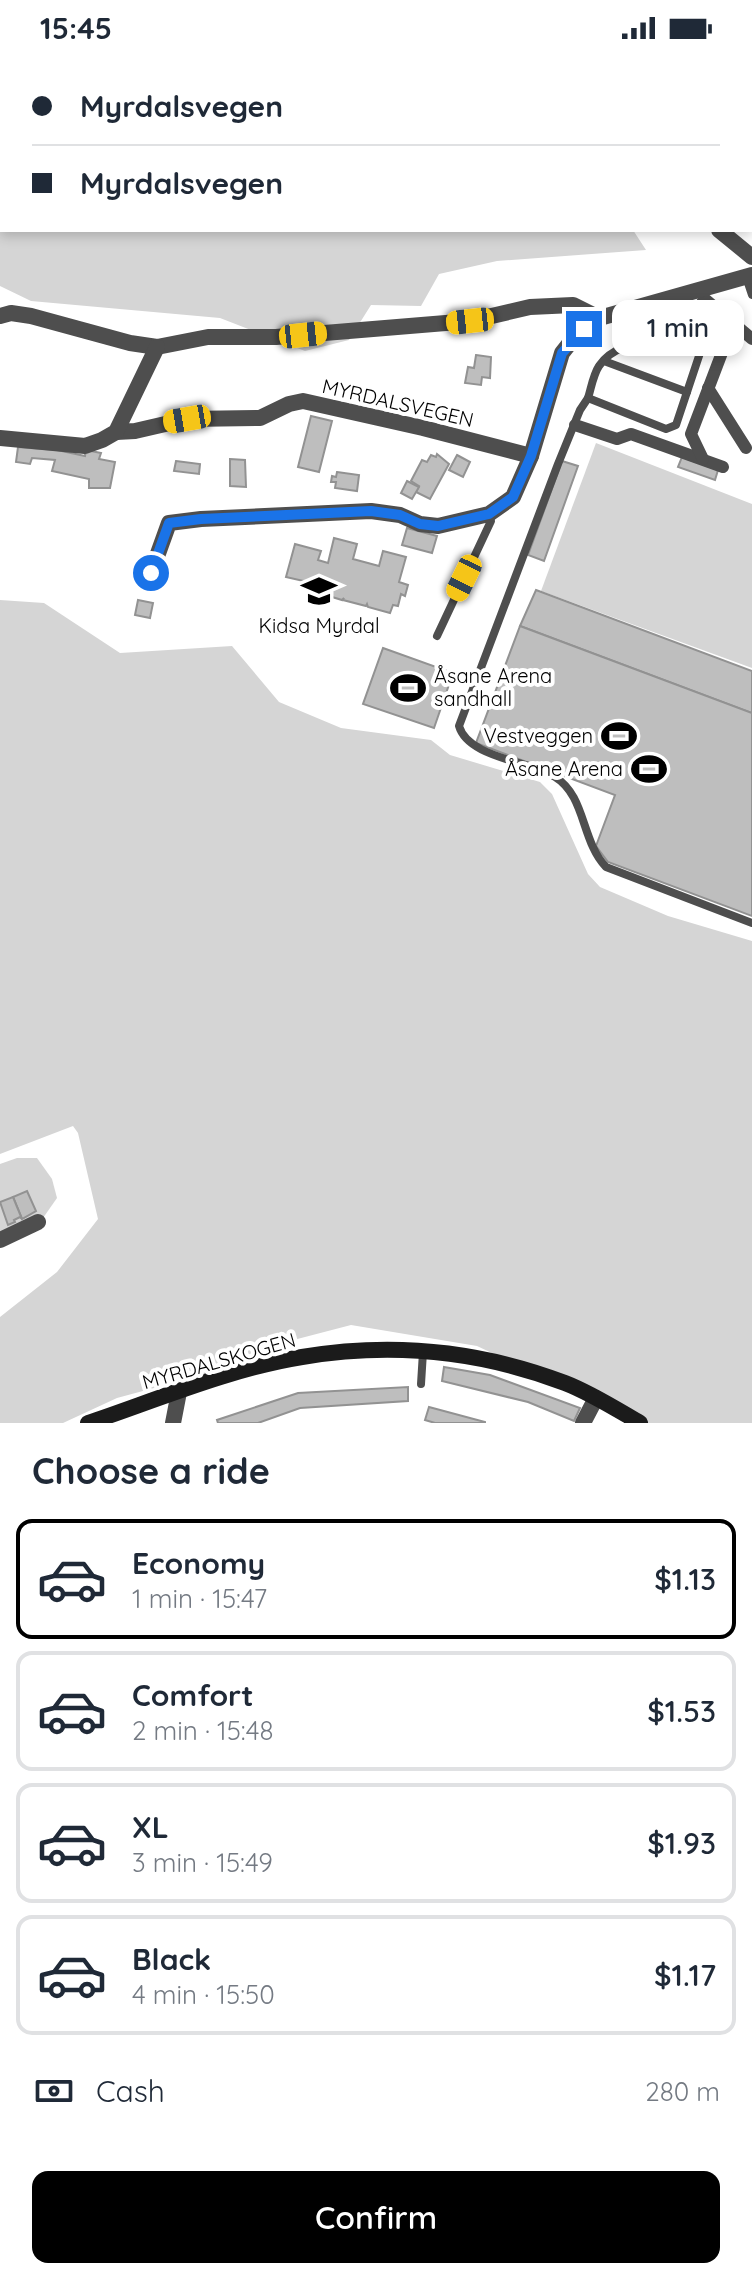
<!DOCTYPE html>
<html lang="en">
<head>
<meta charset="utf-8">
<style>
	body { margin:0; font-family:Quicksand,sans-serif; background:#f2f2f3; color:#1f2937; height:100vh; display:flex; flex-direction:column; font-size:30px; white-space:nowrap }
	* { box-sizing:border-box; margin:0 }
	p { font-size:26px; color:#747a83 }
	.icon { flex:none; width:44px; height:44px; fill:none; stroke:currentColor; stroke-width:2; stroke-linecap:round; stroke-linejoin:round }
	.map { position:relative; height:1367px; overflow:hidden }
	.details { display:flex; flex-direction:column; background:#fff; flex:1 }
	.details>* { flex:none }
	.top-card { position:absolute; left:0px; top:0px; width:752px; height:176px; box-shadow:0 4px 12px #0003; display:grid; align-content:center; height:176px; padding:0 32px; background:#fff }
	.end { position:absolute; width:36px; height:36px; margin:-18px; border:10px solid #1a73e8; background:#fff; box-shadow:0 0 0 4px #fff }
	.from { border-radius:50% }
	.bubble { position:absolute; height:56px; border-radius:16px; background:#fff; box-shadow:0 4px 12px #0003; font-size:26px; font-weight:600; line-height:56px; text-align:center }
	.car { position:absolute; width:24px; height:48px; margin:-24px -12px; border-radius:10px; box-shadow:0 0 6px 2px #0007; background:linear-gradient(#f5c518 24%,#345 0 40%,#f5c518 0 76%,#345 0 86%,#f5c518 0) }
	.top-card b { display:flex; align-items:center; gap:28px; height:76px; font-size:30px }
	.top-card b+b { border-top:2px solid #e0e1e3 }
	.top-card i { width:20px; height:20px; background:#1f2937 }
	ul { padding:0; list-style:none }
	li { display:flex; align-items:center; gap:24px; height:120px; margin:0 16px 12px; padding:0 16px; border:4px solid #e0e1e3; border-radius:16px }
	li div { flex:1 }
	li b { display:block; font-size:30px }
	li em { font-style:normal; font-weight:600 }
	li.on { border-color:#000 }
	li>.icon { width:72px; height:72px; stroke-width:1.5 }
	h2 { padding:0 32px; font-size:36px; line-height:96px }
	.pay { display:flex; align-items:center; gap:20px; height:88px; padding:0 32px; font-size:30px }
	.pay p { margin-inline-start:auto }
	.cta { display:flex; gap:16px; margin-top:auto; padding:16px 32px }
	.cta a { flex:1; height:92px; border-radius:16px; background:#000; color:#fff; font-size:32px; font-weight:600; line-height:92px; text-align:center }
	.status { display:flex; justify-content:space-between; align-items:center; height:56px; padding:0 40px; background:#fff; direction:ltr }
	.status svg { height:22px; fill:currentColor }
	.map>svg:first-child { display:block }
</style>
</head>
<body>
<div class="status"><b>15:45</b><svg viewBox="0 0 49 12"><path d="M0 12V9h3v3zM5 12V6h3v6zM10 12V3h3v9zM15 12V0h3v12zM26 1h20v11H26zM47 4h2v5h-2z"/></svg></div>
<div class="map">
<svg width="752" height="1367" viewBox="0 0 752 1367">
	<rect width="100%" height="100%" fill="#fff"/>
	<g fill="#d5d5d5">
		<polygon points="0,43 2,174 633,174 646,194 497,205 439,218 421,250 371,249 349,284 305,295 220,262 31,245 0,230"/>
		<polygon points="596,387 752,448 752,612 541,535"/>
		<polygon points="0,544 44,547 120,597 232,590 279,646 341,672 431,684 450,699 540,726 552,738 588,818 600,831 668,860 752,885 752,1367 627,1367 585,1341 477,1290 351,1269 282,1287 228,1312 117,1342 63,1367 0,1367 0,1261 57,1216 98,1163 78,1077 73,1070 0,1098"/>
		<polygon points="17,1102 37,1102 52,1123 57,1142 43,1162 0,1178 0,1108"/>
	</g>
	<g fill="#bebebe" stroke="#929292" stroke-width="2">
		<polygon points="476,299 491,301 490,322 482,321 481,329 465,327 468,311 474,312"/>
		<polygon points="311,360 332,365 319,416 298,411"/>
		<polygon points="18,391 57,394 85,400 86,394 101,397 99,403 115,406 110,432 89,432 89,423 52,415 55,404 32,402 30,408 16,406"/>
		<polygon points="437,398 449,408 430,443 416,436 419,430 411,425 422,404 427,406 431,399 436,401"/>
		<polygon points="457,399 470,406 463,421 449,414"/>
		<polygon points="682,401 718,414 715,424 678,411"/>
		<polygon points="230,403 245,404 246,431 230,430"/>
		<polygon points="176,405 200,408 199,418 174,415"/>
		<polygon points="562,405 578,410 544,505 528,499"/>
		<polygon points="337,416 359,419 357,435 335,432 336,426 331,426 332,420 336,421"/>
		<polygon points="407,425 419,431 412,443 401,437"/>
		<polygon points="407,472 437,480 432,497 402,489"/>
		<polygon points="334,482 357,488 353,503 379,510 383,495 406,501 399,526 408,529 405,540 401,538 398,550 393,549 390,557 368,551 367,548 366,550 343,544 344,542 342,544 319,537 321,529 286,521 295,488 321,495 318,504 328,507"/>
		<polygon points="536,534 752,615 752,657 520,570"/>
		<polygon points="138,544 153,547 150,562 135,559"/>
		<polygon points="520,570 752,657 752,860 608,806 596,790 615,739 476,687"/>
		<polygon points="383,592 453,617 434,672 363,648"/>
		<polygon points="27,1135 36,1155 22,1163 13,1141"/>
		<polygon points="13,1141 22,1163 20,1161 14,1164 15,1166 8,1169 0,1146"/>
		<polygon points="444,1311 490,1319 580,1352 574,1365 528,1346 442,1325"/>
		<polygon points="408,1331 408,1345 300,1352 258,1367 218,1367 217,1364 298,1337"/>
		<polygon points="429,1351 485,1366 485,1367 435,1367 425,1364"/>
	</g>
	<g fill="none" stroke-linecap="round" stroke-linejoin="round">
		<g stroke="#4e4e4e" stroke-width="8">
			<polyline points="746,221 752,239"/>
			<polyline points="682,239 690,266 687,282"/>
			<path d="M659,282H687L700,297L676,369L666,373L588,342C591,333 593,319 599,310C611,291 638,286 659,282Z"/>
			<polyline points="604,305 687,336"/>
			<path d="M588,342L580,354L558,408L459,670C468,702 530,705 555,721C586,740 581,785 606,811L752,867"/>
			<polyline points="437,580 491,465 489,458"/>
			<polyline points="421,1328 423,1296"/>
		</g>
		<g stroke="#4e4e4e" stroke-width="12">
			<polyline points="708,332 746,392"/>
			<polyline points="575,369 617,383 631,378 723,411"/>
			<path d="M703,403L691,378L723,294C720,276 686,261 705,243L752,283"/>
		</g>
		<g stroke="#4e4e4e" stroke-width="16">
			<polyline points="600,0 601,2"/>
			<polyline points="719,174 752,201"/>
			<polyline points="0,260 11,257 31,260 130,287 157,291 208,281 276,281 470,265 530,251 573,249 591,258 596,263"/>
			<polyline points="116,376 135,375 187,363 260,362 289,348 303,345 423,372 531,400"/>
			<polyline points="0,382 85,390 102,384 116,376 157,291"/>
			<polyline points="151,517 169,467 201,463 371,455 400,459 420,468 438,470 489,458 513,441 531,400 562,297 573,283 596,263 752,219"/>
			<polyline points="0,1184 38,1166"/>
			<polyline points="173,1367 179,1336"/>
			<polyline points="583,1367 596,1342"/>
		</g>
		<path stroke="#1b1b1b" stroke-width="16" d="M88,1367C156,1344 232,1312 302,1301C391,1286 481,1295 565,1327C591,1337 616,1353 640,1367"/>
	</g>
	<g fill="none" stroke-linecap="round" stroke-linejoin="round">
		<polyline stroke="#1a73e8" stroke-width="10" points="151,517 169,467 201,463 371,455 400,459 420,468 438,470 489,458 513,441 531,400 562,297 584,273"/>
	</g>
	<defs>
		<g id="school-bare" transform="scale(2.76)"><path d="M0-5L7-2L0 1L-7-2ZM-4 1L0 2.5L4 1V4Q0 6-4 4Z" fill="#000" stroke="#fff" stroke-width="2.5" paint-order="stroke"/></g>
		<g id="stadium-bare" transform="scale(2.76)"><path d="M0-5a6.5 5 0 1 0 0 10a6.5 5 0 1 0 0-10ZM-3.5-1.8h7v3.6h-7Z" fill="#000" stroke="#fff" stroke-width="2.5" paint-order="stroke"/></g>
	</defs>
	<g fill-rule="evenodd">
		<use href="#school-bare" x="319" y="535"/>
		<use href="#stadium-bare" x="408" y="632"/>
		<use href="#stadium-bare" x="619" y="680"/>
		<use href="#stadium-bare" x="649" y="713"/>
	</g>
	<g text-anchor="middle" stroke-width="8" stroke-linejoin="round" paint-order="stroke">
		<g font-size="20" fill="#000" stroke="#fff">
			<text transform="translate(398 347) rotate(13)" y="7">MYRDALSVEGEN</text>
			<text transform="translate(219 1305) rotate(-16)" y="7">MYRDALSKOGEN</text>
		</g>
		<g font-size="20" fill="#000" stroke="#fff" text-anchor="end">
			<text x="319" y="577" text-anchor="middle">Kidsa Myrdal</text>
			<text x="434" y="627" text-anchor="start">Åsane Arena<tspan x="434" dy="23">sandhall</tspan></text>
			<text x="593" y="687">Vestveggen</text>
			<text x="623" y="720">Åsane Arena</text>
		</g>
	</g>
</svg>
<i class="end from" style="left:151px;top:517px"></i>
<i class="end" style="left:584px;top:273px"></i>
<div class="bubble" style="left:612px;top:244px;width:132px">1 min</div>
<i class="car" style="left:470px;top:265px;rotate:264deg"></i>
<i class="car" style="left:303px;top:279px;rotate:84deg"></i>
<i class="car" style="left:187px;top:363px;rotate:260deg"></i>
<i class="car" style="left:464px;top:522px;rotate:206deg"></i>
<div class="top-card">
<b><i class="from"></i>Myrdalsvegen</b>
<b><i></i>Myrdalsvegen</b>
</div>
</div>
<section class="details">
<h2>Choose a ride</h2>
<ul>
<li class="on"><svg class="icon" aria-label="car" viewBox="0 0 24 24"><path d="M5 17H2v-5l4-1 3-4h7l3 4 3 1v5h-3M9 17h6M6 11h13"/><circle cx="7" cy="17" r="2"/><circle cx="17" cy="17" r="2"/></svg><div><b>Economy</b><p>1 min · 15:47</p></div><em>$1.13</em></li>
<li><svg class="icon" aria-label="car" viewBox="0 0 24 24"><path d="M5 17H2v-5l4-1 3-4h7l3 4 3 1v5h-3M9 17h6M6 11h13"/><circle cx="7" cy="17" r="2"/><circle cx="17" cy="17" r="2"/></svg><div><b>Comfort</b><p>2 min · 15:48</p></div><em>$1.53</em></li>
<li><svg class="icon" aria-label="car" viewBox="0 0 24 24"><path d="M5 17H2v-5l4-1 3-4h7l3 4 3 1v5h-3M9 17h6M6 11h13"/><circle cx="7" cy="17" r="2"/><circle cx="17" cy="17" r="2"/></svg><div><b>XL</b><p>3 min · 15:49</p></div><em>$1.93</em></li>
<li><svg class="icon" aria-label="car" viewBox="0 0 24 24"><path d="M5 17H2v-5l4-1 3-4h7l3 4 3 1v5h-3M9 17h6M6 11h13"/><circle cx="7" cy="17" r="2"/><circle cx="17" cy="17" r="2"/></svg><div><b>Black</b><p>4 min · 15:50</p></div><em>$1.17</em></li>
</ul>
<div class="pay"><svg class="icon" aria-label="cash" viewBox="0 0 24 24"><path d="M3 7h18v10H3z"/><circle cx="12" cy="12" r="2"/></svg>Cash<p>280 m</p></div>
<div class="cta"><a>Confirm</a></div>
</section>
</body>
</html>
